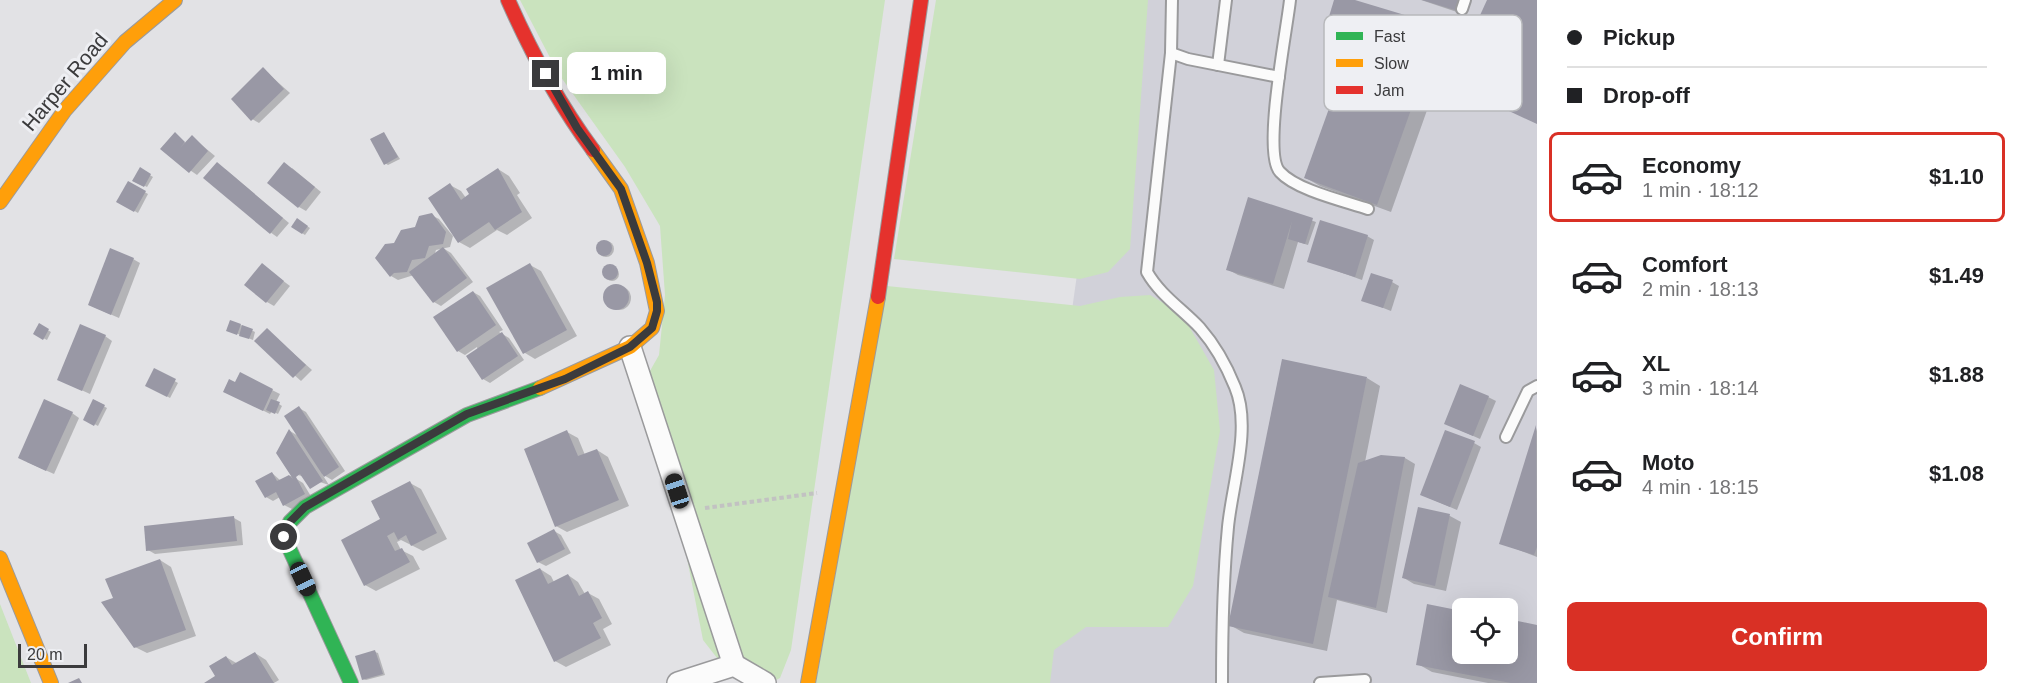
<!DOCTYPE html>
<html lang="en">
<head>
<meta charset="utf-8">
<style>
	body { margin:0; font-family:Helvetica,sans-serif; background:#f6f6f6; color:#202124; height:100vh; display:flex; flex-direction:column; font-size:22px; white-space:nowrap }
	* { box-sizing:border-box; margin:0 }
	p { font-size:20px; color:#757577 }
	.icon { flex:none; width:33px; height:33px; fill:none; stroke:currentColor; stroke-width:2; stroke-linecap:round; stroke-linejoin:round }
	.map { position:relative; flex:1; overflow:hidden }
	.details { display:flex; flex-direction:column; background:#fff; width:480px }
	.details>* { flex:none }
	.top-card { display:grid; align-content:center; height:132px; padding:0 30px; background:#fff }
	.controls { position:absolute; left:1452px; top:598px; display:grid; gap:12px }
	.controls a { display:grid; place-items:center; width:66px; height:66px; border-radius:9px; background:#fff; box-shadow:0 6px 24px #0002; font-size:30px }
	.scale { position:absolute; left:18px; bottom:15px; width:69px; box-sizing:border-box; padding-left:6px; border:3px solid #3b3b3d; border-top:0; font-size:16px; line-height:21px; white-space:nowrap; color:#3b3b3d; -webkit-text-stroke:4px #eeeff3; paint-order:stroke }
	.end { position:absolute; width:27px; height:27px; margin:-14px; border:8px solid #3b3b3d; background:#fff; box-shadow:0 0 0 3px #fff }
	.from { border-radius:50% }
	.bubble { position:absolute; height:42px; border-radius:9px; background:#fff; box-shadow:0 6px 24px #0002; font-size:20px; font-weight:700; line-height:42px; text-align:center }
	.car { position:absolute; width:18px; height:36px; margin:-18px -9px; border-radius:8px; box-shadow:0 0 4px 2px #0007; background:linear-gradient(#222 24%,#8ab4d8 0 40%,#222 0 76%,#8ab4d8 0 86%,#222 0) }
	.top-card b { display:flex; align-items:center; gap:21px; height:57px; font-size:22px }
	.top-card b+b { border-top:2px solid #e0e0e0 }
	.top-card i { width:15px; height:15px; background:#202124 }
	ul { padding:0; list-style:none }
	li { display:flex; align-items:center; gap:18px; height:90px; margin:0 12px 9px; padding:0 18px; border:3px solid transparent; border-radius:9px }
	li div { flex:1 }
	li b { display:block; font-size:22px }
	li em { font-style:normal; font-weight:700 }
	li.selected { border-color:#d93025 }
	li>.icon { width:54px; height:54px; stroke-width:1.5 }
	.primary-button { display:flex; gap:12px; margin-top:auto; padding:12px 30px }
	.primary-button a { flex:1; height:69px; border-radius:9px; background:#d93025; color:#fff; font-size:24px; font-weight:700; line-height:69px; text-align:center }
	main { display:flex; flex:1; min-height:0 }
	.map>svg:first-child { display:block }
</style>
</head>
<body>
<main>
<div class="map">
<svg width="1537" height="683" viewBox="0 0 1537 683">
	<rect width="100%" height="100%" fill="#e2e2e5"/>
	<path fill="#d1d1d9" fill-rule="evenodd" d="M1116,0H1537V683H1019ZM1462,609H1508V654H1462Z"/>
	<g fill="#cae3be">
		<polygon points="520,0 885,0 791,650 780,678 770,683 728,672 703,640 677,507 642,385 659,355 665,295 660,226 625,167 558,73"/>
		<polygon points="936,0 1148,0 1130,249 1108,272 1080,279 894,259"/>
		<polygon points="887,286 1080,306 1120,297 1150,295 1182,314 1214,370 1220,431 1193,586 1168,627 1086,627 1054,650 1050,683 816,683"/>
		<polygon points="0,604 31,683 0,683"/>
	</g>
	<g fill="#0003">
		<polygon points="1336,0 1349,0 1430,25 1432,18 1451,23 1458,28 1450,57 1431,52 1427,66 1337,39 1326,33"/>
		<polygon points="1421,0 1470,0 1466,15"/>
		<polygon points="263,69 290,93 259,123 252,119"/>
		<polygon points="1418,91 1431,99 1391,212 1320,186 1306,178"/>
		<polygon points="384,134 400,159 388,165 385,163"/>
		<polygon points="178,136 186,144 192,137 215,156 197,175 174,159"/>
		<polygon points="224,168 289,223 277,237 270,232"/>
		<polygon points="292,168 321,192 306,211 299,207"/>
		<polygon points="140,169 153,177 147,187 134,180"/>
		<polygon points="498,169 509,176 520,193 517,195 532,218 507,235 497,230 470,248 459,242 450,185 461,191 466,198"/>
		<polygon points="129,183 148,194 138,213 118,201"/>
		<polygon points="1249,199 1316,222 1308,245 1298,242 1284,289 1238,275 1227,269"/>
		<polygon points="431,215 439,219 453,236 450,247 436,250 434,256 443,248 451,253 473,282 441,306 434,302 414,275 398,280 391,276 395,245"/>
		<polygon points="297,220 310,228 305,235 293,227"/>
		<polygon points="1367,236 1374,240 1362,280 1309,261"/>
		<circle cx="606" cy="249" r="8"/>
		<polygon points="133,259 140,263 119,318 89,305"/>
		<polygon points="262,265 290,286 274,306 267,302"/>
		<polygon points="530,265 541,271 577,336 535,359 525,353"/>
		<circle cx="612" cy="274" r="7"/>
		<polygon points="1392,282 1399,286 1391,311 1363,300"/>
		<circle cx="619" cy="298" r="12"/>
		<polygon points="473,292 480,296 503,330 499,332 509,338 524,360 490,383 483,379 477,347 465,355 458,351"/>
		<polygon points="39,325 51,332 47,340 35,334"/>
		<polygon points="241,325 255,332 253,340 228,330"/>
		<polygon points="267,330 312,370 301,381 256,341"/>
		<polygon points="105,336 112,341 90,394 66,383"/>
		<polygon points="155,370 178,383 170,398 147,385"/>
		<polygon points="240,374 280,394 276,402 282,406 278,414 272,411 270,414 232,395"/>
		<polygon points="1367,378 1380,386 1365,462 1405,458 1415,464 1387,613 1337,600 1327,651 1244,633 1230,625"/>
		<polygon points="1488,397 1496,401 1480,439 1453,427"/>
		<polygon points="94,401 107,408 98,426 85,419"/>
		<polygon points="299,408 306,412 345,471 332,480 322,474 329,485 295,474 295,478 303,483 312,498 292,509 284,505 280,497 273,501 266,497 272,473 281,481 292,475 290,431 300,437"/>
		<polygon points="72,413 79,418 54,474 27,462"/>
		<polygon points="1537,428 1537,557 1501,543"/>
		<polygon points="567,432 578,438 585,455 597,450 608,457 629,506 567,532 556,526"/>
		<polygon points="1474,443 1481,447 1457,510 1429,498"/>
		<polygon points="410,483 421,489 447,539 423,551 401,540 397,542 401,550 413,556 420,569 376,591 365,585 382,520"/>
		<polygon points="1419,509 1450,516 1461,522 1446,591 1414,584 1404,578"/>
		<polygon points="234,518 241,522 243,545 155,554 148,550"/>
		<polygon points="554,531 561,535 571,553 546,566 538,562"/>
		<polygon points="160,560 171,567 196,636 147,653 135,647 115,599"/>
		<polygon points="540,569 551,576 554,582 568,575 578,582 585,594 588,593 599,599 612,624 603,629 611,645 566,667 555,661"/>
		<polygon points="1428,606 1462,612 1462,654 1508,654 1508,621 1537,627 1537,683 1488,683 1432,672 1418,664"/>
		<polygon points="375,652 378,653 385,675 366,680 363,679"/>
		<polygon points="255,653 266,660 279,680 274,683 207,683 217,676 226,657 238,664"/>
	</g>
	<g fill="#9998a5">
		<polygon points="1334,0 1355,0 1428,22 1417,61 1324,33"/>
		<polygon points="1422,0 1458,0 1455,10"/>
		<polygon points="1487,0 1537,0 1537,124 1449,83"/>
		<polygon points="1345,64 1418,90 1377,205 1304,178"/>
		<polygon points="263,67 284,89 251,121 231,99"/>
		<polygon points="175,132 185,142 180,148 192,135 208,151 189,173 160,149"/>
		<polygon points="384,132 398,157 384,165 370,139"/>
		<polygon points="217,162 283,218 270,234 203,178"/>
		<polygon points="284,162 315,187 298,208 267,183"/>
		<polygon points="140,167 151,174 144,187 132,181"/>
		<polygon points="498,168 522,212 495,230 489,222 458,243 428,198 450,183 461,200 469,194 466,189"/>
		<polygon points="128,181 146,191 134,212 116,202"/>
		<polygon points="1248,197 1313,218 1305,244 1288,239 1292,221 1273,284 1226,270"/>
		<polygon points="432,213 446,232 443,244 429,246 425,258 412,260 407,272 394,273 390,277 375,258 385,244 394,243 401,230 415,227 419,216"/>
		<polygon points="297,218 308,226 302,234 291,227"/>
		<polygon points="1320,220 1368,235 1355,277 1307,262"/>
		<circle cx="604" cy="248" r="8"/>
		<polygon points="443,247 467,278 433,303 409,272"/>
		<polygon points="110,248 134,258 111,315 88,305"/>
		<polygon points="262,263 284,281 266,303 244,285"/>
		<polygon points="530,263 567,330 523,354 486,288"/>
		<circle cx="610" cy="272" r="8"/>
		<polygon points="1371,273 1393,280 1383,308 1361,301"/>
		<circle cx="616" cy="297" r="13"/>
		<polygon points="473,291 496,325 457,352 433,317"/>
		<polygon points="230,320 241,324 237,335 226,331"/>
		<polygon points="39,323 49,329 43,340 33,334"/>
		<polygon points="80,324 106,335 82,391 57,380"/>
		<polygon points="242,325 253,329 249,339 239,336"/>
		<polygon points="267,328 306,365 293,378 254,341"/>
		<polygon points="502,332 518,356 482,380 466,356"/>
		<polygon points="1282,359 1367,377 1313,644 1228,626"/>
		<polygon points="154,368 176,379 167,397 145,386"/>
		<polygon points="240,372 273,389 263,411 223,392 229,379 235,382"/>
		<polygon points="1460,384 1489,396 1473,436 1444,424"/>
		<polygon points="44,399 73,412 46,471 18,458"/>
		<polygon points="93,399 105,405 94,426 83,420"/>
		<polygon points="271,399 280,402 275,414 266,410"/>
		<polygon points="299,406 339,467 324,477 284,416"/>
		<polygon points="1536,425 1537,547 1534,555 1499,544"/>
		<polygon points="289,429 323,481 310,489 300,474 296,477 305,494 283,506 276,492 265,498 255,481 272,472 277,481 289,475 293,479 276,453"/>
		<polygon points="567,430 578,456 597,449 619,500 555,527 524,449"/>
		<polygon points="1445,430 1475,441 1450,507 1420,495"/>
		<polygon points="1381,455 1405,457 1376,608 1328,597 1358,463"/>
		<polygon points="410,481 437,533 411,546 406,535 398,540 394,532 387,536 395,551 402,548 410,562 364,586 341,540 380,519 371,501"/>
		<polygon points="1418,507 1450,514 1435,586 1402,578"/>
		<polygon points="234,516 237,541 146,551 144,526"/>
		<polygon points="554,529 565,549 537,563 527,543"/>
		<polygon points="160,559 186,630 134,648 101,602 113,598 105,579"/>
		<polygon points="540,568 548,584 568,574 579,596 588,591 602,618 593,623 601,638 554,662 515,580"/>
		<polygon points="1427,604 1462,611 1462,654 1508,654 1508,619 1537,625 1537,683 1511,683 1416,665"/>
		<polygon points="375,650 383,674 362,680 355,656"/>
		<polygon points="255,652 274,683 204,683 215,676 209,666 226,656 232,665"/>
		<polygon points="79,678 82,683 68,683"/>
	</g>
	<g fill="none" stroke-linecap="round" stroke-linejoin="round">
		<g stroke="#9a9a9c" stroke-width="14">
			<g id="lane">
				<path d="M1172,0L1171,53L1147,272C1160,295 1182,309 1200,328C1214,344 1227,367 1235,387C1252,427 1232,485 1228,527C1223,579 1222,631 1222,683"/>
				<path d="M1290,0C1287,29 1262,154 1280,172C1296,190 1344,201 1368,209"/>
				<polyline points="1462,9 1465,0"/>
				<polyline points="1171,53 1188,59 1279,77"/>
				<polyline points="1218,65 1226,0"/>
				<polyline points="1506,437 1528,391 1537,386"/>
				<polyline points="1320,683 1365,680"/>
			</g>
		</g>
		<g stroke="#9a9a9c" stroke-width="24">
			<g id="street">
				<polyline points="630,347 734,665"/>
				<polyline points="678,683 734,665 765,683"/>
			</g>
		</g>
		<g stroke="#9a9a9c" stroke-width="16">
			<polyline id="fast" points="351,683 284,537 290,522 305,507 467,415 540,388"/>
		</g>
		<g stroke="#9a9a9c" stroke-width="16">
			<g id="slow">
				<polyline points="0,202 65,110 125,42 175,0"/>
				<polyline points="540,388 630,347 652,328 657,311 647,263 621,189 593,150"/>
				<polyline points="0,558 51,683"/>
				<polyline points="808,683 878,297"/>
			</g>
		</g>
		<g stroke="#9a9a9c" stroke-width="16">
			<g id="jam">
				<path d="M508,0C531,52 559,104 593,150"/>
				<polyline points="878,297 921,0"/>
			</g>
		</g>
		<polyline stroke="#c2c2c2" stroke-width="4" stroke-dasharray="4.5 3" stroke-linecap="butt" points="705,508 817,493"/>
		<use href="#lane" stroke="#fbfbfb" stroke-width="10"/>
		<use href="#street" stroke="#fbfbfb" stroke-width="21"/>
		<use href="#fast" stroke="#30b455" stroke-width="14"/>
		<use href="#slow" stroke="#ff9f0a" stroke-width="14"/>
		<use href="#jam" stroke="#e5322d" stroke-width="14"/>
	</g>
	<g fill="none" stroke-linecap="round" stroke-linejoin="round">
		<polyline stroke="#3b3b3d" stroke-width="8" points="284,537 290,522 305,507 467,414 565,379 630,347 652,328 657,311 657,302 647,263 621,189 577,128 546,74"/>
	</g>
	<g text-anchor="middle" stroke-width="6" stroke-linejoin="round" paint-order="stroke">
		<g font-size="21" fill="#3b3b3d" stroke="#eeeff3">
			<text transform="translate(65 82) rotate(-50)" y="7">Harper Road</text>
		</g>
	</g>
	<rect x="1324" y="15" width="198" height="96" rx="9" fill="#eeeff3" stroke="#b8b9bc" stroke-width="1.5"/>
	<rect x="1336" y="32" width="27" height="8" fill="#30b455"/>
	<rect x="1336" y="59" width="27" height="8" fill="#ff9f0a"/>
	<rect x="1336" y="86" width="27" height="8" fill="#e5322d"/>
	<g font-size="16" fill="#3b3b3d">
		<text x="1374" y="42">Fast</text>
		<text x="1374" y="69">Slow</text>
		<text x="1374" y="96">Jam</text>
	</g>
</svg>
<div class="controls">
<a><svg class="icon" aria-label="locate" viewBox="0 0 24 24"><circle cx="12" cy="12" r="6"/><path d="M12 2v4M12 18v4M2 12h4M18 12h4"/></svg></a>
</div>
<div class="scale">20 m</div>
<i class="end from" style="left:284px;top:537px"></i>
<i class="end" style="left:546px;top:74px"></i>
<div class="bubble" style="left:567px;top:52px;width:99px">1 min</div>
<i class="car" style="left:677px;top:491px;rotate:342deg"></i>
<i class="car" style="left:303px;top:579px;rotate:155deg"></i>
</div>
<section class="details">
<div class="top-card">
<b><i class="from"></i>Pickup</b>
<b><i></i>Drop-off</b>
</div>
<ul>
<li class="selected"><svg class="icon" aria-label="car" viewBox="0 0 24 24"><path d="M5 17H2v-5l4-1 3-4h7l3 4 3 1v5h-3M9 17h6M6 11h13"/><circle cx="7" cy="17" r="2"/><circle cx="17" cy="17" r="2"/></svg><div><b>Economy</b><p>1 min · 18:12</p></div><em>$1.10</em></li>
<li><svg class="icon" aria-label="car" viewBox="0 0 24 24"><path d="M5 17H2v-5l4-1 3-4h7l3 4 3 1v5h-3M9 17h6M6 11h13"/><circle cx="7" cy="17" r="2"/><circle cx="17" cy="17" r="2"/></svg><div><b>Comfort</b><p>2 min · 18:13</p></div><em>$1.49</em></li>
<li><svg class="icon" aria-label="car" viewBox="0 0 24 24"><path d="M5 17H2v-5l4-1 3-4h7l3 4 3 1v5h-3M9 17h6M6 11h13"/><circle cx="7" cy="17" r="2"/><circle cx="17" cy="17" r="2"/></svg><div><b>XL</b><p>3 min · 18:14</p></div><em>$1.88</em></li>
<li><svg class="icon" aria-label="car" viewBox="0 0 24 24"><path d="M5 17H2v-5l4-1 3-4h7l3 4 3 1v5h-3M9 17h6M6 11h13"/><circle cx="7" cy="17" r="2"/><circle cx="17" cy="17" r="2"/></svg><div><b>Moto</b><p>4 min · 18:15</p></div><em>$1.08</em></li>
</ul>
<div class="primary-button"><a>Confirm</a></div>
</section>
</main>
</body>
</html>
